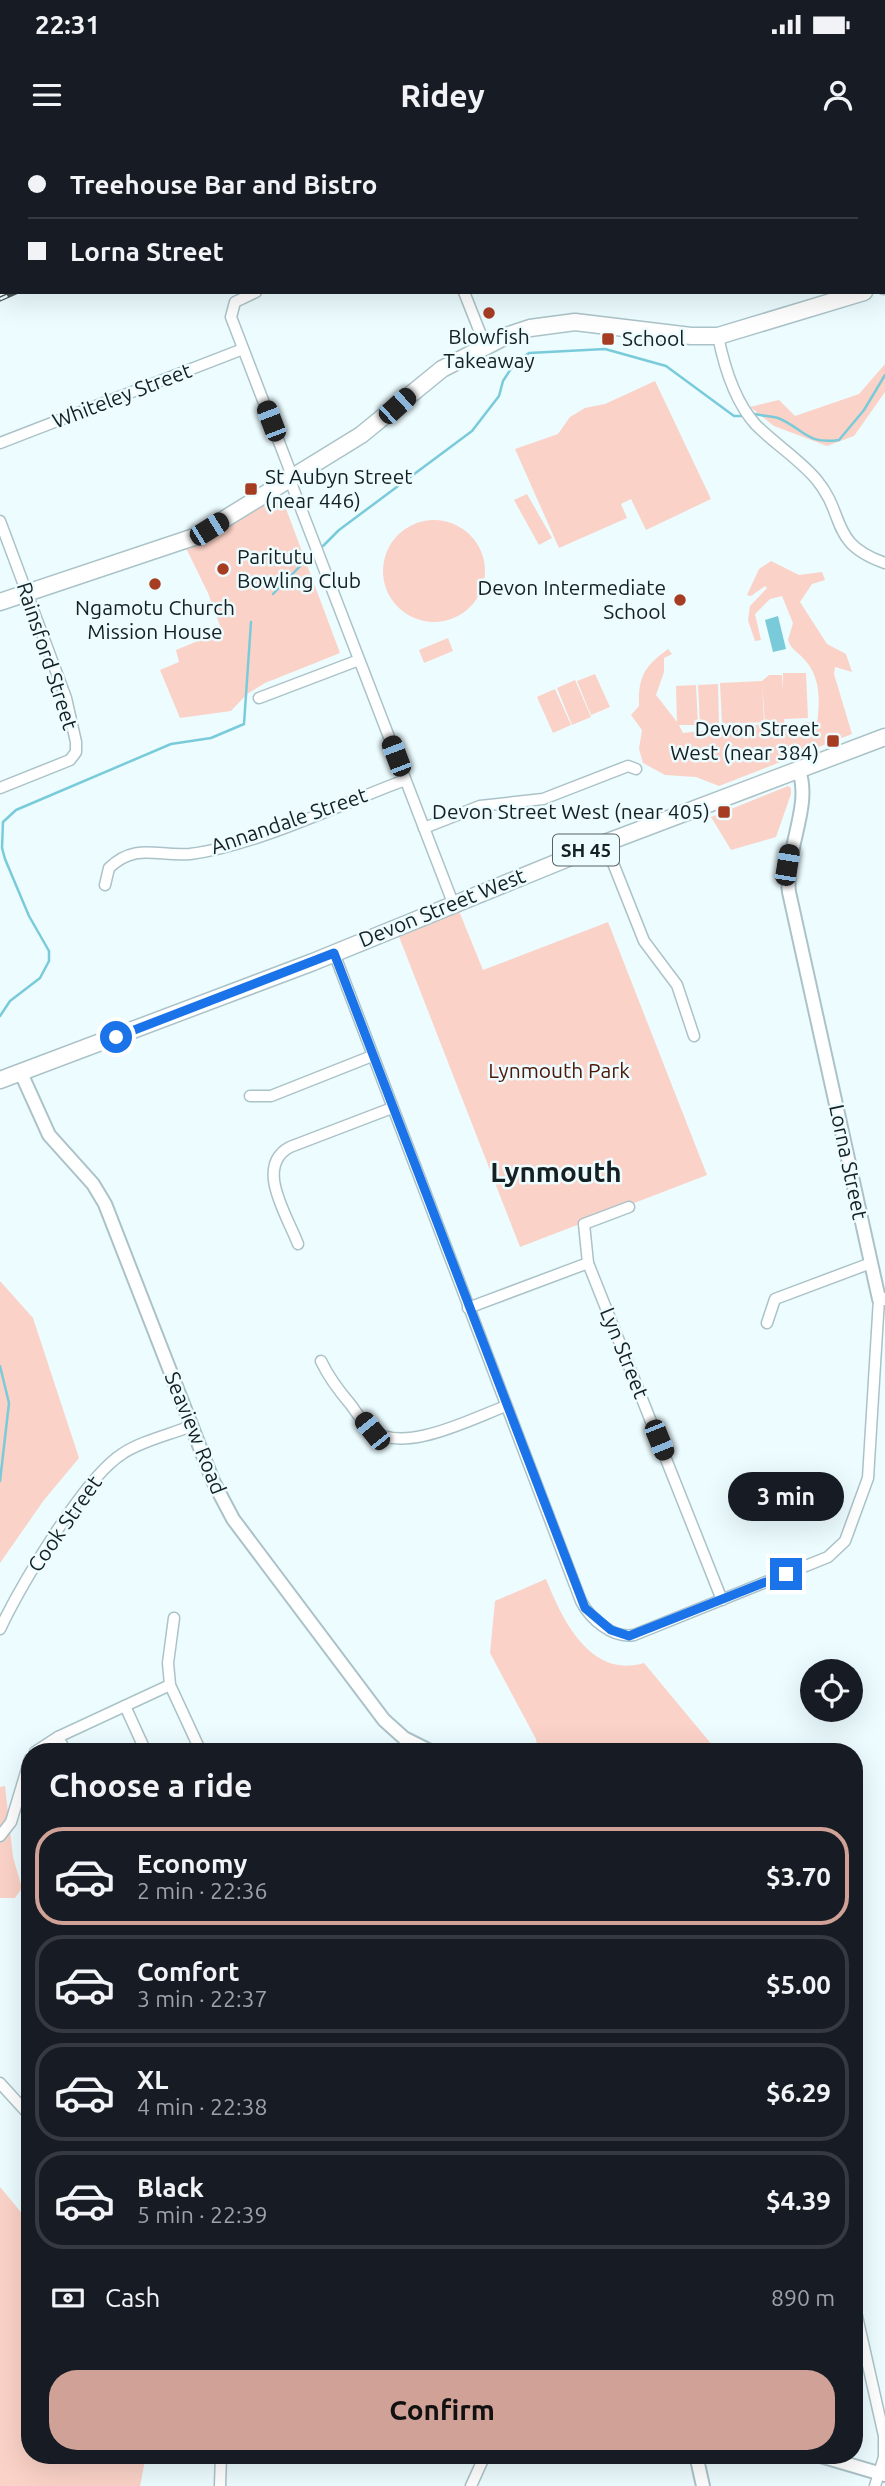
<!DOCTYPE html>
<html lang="en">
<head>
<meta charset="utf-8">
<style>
	body { margin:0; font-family:Ubuntu,sans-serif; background:#242831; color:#f1f3f6; height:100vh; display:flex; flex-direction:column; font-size:26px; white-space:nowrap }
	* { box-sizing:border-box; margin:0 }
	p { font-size:23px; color:#9ea1a6 }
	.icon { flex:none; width:38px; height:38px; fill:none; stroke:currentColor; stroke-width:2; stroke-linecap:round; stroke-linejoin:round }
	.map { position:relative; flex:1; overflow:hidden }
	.details { position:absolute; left:21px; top:1603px; width:842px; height:721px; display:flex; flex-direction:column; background:#171b24; border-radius:28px; box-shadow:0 7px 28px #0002 }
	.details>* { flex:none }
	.guide { position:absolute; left:0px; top:0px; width:886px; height:154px; box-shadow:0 7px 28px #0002; display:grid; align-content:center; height:154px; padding:0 28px; background:#171b24 }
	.tools { position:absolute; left:800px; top:1519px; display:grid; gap:14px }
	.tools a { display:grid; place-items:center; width:63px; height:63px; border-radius:50%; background:#171b24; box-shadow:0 7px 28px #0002; font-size:35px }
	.end { position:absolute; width:32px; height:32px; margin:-16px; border:9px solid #1a73e8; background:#fff; box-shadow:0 0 0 4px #fff }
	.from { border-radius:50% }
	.bubble { position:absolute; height:49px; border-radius:24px; background:#171b24; box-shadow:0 7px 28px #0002; font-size:23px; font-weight:700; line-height:49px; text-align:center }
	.car { position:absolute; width:21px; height:42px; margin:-21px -10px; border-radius:9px; box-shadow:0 0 5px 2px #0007; background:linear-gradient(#222 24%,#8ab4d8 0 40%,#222 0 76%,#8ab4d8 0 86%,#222 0) }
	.guide b { display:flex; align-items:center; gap:24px; height:66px; font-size:26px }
	.guide b+b { border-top:2px solid #363941 }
	.guide i { width:18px; height:18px; background:#f1f3f6 }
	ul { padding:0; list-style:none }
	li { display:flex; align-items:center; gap:21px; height:98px; margin:0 14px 10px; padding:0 14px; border:4px solid #363941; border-radius:28px }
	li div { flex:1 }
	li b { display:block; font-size:26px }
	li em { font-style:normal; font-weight:700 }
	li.active { border-color:#cfa197 }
	li>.icon { width:63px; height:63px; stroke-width:1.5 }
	h2 { padding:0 28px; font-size:32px; line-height:84px }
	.pay { display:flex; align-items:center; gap:18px; height:77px; padding:0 28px; font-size:26px }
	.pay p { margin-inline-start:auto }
	.primary-button { display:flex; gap:14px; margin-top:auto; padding:14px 28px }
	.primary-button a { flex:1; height:80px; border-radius:28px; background:#cfa197; color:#111; font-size:28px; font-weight:700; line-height:80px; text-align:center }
	.status { display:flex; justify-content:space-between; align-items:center; height:49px; padding:0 35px; background:#171b24; direction:ltr }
	.status svg { height:19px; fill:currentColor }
	header { display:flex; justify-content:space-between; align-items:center; height:91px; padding:0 28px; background:#171b24; font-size:32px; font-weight:700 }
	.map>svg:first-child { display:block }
</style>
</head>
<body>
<div class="status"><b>22:31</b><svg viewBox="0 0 49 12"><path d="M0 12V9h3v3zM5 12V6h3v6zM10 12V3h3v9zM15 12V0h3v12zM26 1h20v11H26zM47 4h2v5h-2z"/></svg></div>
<header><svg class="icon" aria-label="menu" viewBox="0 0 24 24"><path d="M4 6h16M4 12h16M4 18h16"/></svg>Ridey<svg class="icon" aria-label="person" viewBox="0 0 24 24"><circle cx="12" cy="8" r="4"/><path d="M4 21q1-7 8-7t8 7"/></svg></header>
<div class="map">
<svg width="885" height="2346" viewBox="0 0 885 2346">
	<rect width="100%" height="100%" fill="#ecfcff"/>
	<g fill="#fbd2c7">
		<polygon points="885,224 885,252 854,296 827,306 774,286 750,267 779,260 795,276 859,254"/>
		<polygon points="655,241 711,359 646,390 631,359 621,364 627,378 559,408 515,309 558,294 570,277 585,268 605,264"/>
		<polygon points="527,354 552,398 539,405 514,360"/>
		<polygon points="282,358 340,513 265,543 247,554 231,571 180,578 160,530 179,522 176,510 222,491 208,453 186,408 268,362"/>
		<circle cx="434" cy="431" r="51"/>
		<path d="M771,421L799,435L822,432L825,440L812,444L800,462L827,504L846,514L852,532L835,527L834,534L852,594L719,646L696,637L665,635L643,623L639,609L642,590L631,575L639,566C638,536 645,526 668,509L672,514L664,518V532L656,555L677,582L676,546L696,545L698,585H679L683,593L765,584L762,541L764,582L722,584L720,543L762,541L769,535H782L783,551V533H806L808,578L784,579L785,588H803L806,582L817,584C820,560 821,536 803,518C796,511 791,509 788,500L793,483L782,456L770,459L755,474L761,500L755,501L748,480L750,466L767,448L765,446L751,456L747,455L759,429Z"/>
		<polygon points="448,498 453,511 424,523 419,510"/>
		<polygon points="595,534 610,567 591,575 577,541"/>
		<polygon points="575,540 591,577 572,585 557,548"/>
		<polygon points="718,544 719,584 700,585 698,545"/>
		<polygon points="555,549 571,585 553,593 537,557"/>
		<polygon points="788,646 791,648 791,654 776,697 731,710 711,677"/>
		<polygon points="459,771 483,830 608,782 707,1035 520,1107 398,794"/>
		<polygon points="0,1141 33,1178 79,1318 44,1360 0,1423"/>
		<path d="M546,1439C562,1479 590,1539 644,1523L718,1612H538L536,1599L490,1513L495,1461Z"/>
		<polygon points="5,1646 13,1717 22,1748 15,1758 0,1758 0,1647"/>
		<polygon points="0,2047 30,2083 30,2315 146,2315 140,2346 0,2346"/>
	</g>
	<polygon fill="#7acbda" points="778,476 786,509 773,512 765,480"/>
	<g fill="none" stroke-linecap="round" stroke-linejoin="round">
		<g stroke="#7acbda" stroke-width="2.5">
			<path d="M755,274C762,276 771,276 778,278C803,288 806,305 839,300L864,270L885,235"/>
			<polyline points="323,406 339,390 472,291 499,256 503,241 514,224 529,213 605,209 666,226 734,276 742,276"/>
			<polyline points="273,454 308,418"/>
			<polyline points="0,876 10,861 40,838 49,821 49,811 29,776 5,719 2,708 3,682 16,670 171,604 211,598 244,584 251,482"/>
			<polyline points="0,1226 9,1263 0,1341"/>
		</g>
		<g stroke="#abc3c8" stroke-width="13">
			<g id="minor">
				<polyline points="777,0 778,2"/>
				<polyline points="272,2 276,0"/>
				<polyline points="763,2 767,0"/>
				<polyline points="0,80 2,80"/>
				<polyline points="256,152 235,162 231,177 289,328 293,348 453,763"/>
				<polyline points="464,152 485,205"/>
				<path d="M718,196C724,226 735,262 756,285C775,304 799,319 816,339C847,376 828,403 885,423"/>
				<polyline points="0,303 243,209"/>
				<polyline points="0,381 66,558 76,602 76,612 70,620 0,648"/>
				<polyline points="259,558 359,520"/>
				<polyline points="424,688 480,666 543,659 628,626 636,629"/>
				<polyline points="605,703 644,801 677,845 694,896"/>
				<path d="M105,745L109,728C136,702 158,717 190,714C255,706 343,663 405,640"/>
				<path d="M334,813L581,1461C590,1479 613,1499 634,1495L828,1417L845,1401L868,1338L879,1159"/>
				<polyline points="250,956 271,956 372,916"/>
				<polyline points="629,1067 584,1084 588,1123 722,1460"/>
				<path d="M298,1104C287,1075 254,1026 290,1007L392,968"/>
				<polyline points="468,1168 588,1123"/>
				<polyline points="767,1183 775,1159 871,1123"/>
				<path d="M321,1221C329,1238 339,1251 351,1265C357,1273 364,1285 372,1290C404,1315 473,1278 506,1266"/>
				<polyline points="174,1478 168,1523 170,1545 201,1612"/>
				<path d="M0,1489C20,1447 84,1338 122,1314C141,1301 169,1295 191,1286"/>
				<polyline points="125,1566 146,1612"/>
				<polyline points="35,1612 58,1597"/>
				<polyline points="66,1612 58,1597 170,1545"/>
				<polyline points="0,1696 11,1682 30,1619"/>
				<polyline points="0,1943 30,1976"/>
				<polyline points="854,2163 884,2296 884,2317 875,2346"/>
				<polyline points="220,2346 221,2315"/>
				<polyline points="471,2346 485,2315"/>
			</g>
		</g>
		<g stroke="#abc3c8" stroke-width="16">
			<g id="tertiary">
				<path d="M799,631C812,666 784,712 789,752L879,1159H885"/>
				<polyline points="21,933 49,995 93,1044 105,1064 213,1341 233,1379 384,1580 404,1598 432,1612"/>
				<polyline points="696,2315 703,2346"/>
				<polyline points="817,2315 885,2335"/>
			</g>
		</g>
		<g stroke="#abc3c8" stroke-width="19">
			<polyline id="primary" points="0,940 313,822 605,703 885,597"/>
		</g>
		<g stroke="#abc3c8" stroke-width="19">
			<g id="trunk">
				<polyline points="884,146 885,146"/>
				<polyline points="0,462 197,396 361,295 442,229 506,196 530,188 575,182 691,196 718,196 864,152"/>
			</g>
		</g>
		<use href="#minor" stroke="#fff" stroke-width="10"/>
		<use href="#tertiary" stroke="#fff" stroke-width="12"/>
		<use href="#primary" stroke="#fff" stroke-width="16"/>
		<use href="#trunk" stroke="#fff" stroke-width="16"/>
		<g stroke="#465052" stroke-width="5">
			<g id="rail">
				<polyline points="406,2 411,0"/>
				<polyline points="0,159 16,152"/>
			</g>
		</g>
		<use href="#rail" stroke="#ecfcff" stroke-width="2.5" stroke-dasharray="8" stroke-linecap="butt"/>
	</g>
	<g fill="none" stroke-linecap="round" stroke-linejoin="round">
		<polyline stroke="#1a73e8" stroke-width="9" points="116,897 334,813 585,1468 611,1490 629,1496 786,1434"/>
	</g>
	<g fill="#a63d23" stroke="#ecfcff" stroke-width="2.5">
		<circle cx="489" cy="173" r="7"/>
		<rect x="601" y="192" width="14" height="14" rx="3.5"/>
		<rect x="244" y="342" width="14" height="14" rx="3.5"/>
		<circle cx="223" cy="429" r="7"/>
		<circle cx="155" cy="444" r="7"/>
		<circle cx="680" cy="460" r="7"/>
		<rect x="826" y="594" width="14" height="14" rx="3.5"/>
		<rect x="717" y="665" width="14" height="14" rx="3.5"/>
	</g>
	<g text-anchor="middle" stroke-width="5" stroke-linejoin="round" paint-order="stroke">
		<rect fill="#ecfcff" stroke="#566164" stroke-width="2" x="553" y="694.5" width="66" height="31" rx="5"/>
		<g font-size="19" font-weight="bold" fill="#161f21">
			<text x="586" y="717">SH 45</text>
		</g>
		<g font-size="21" fill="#161f21" stroke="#ecfcff" text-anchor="start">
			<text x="489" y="204" text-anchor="middle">Blowfish<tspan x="489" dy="24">Takeaway</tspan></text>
			<text x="622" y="206">School</text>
			<text x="265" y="344">St Aubyn Street<tspan x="265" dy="24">(near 446)</tspan></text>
			<text x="237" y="424">Paritutu<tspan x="237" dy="24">Bowling Club</tspan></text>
			<text x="666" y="455" text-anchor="end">Devon Intermediate<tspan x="666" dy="24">School</tspan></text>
			<text x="155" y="475" text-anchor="middle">Ngamotu Church<tspan x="155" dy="24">Mission House</tspan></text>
			<text x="819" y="596" text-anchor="end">Devon Street<tspan x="819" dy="24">West (near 384)</tspan></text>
			<text x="710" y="679" text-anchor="end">Devon Street West (near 405)</text>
		</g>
		<g font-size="21" fill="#161f21" stroke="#ecfcff">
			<text transform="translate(122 256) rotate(-21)" y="7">Whiteley Street</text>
			<text transform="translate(47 516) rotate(72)" y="7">Rainsford Street</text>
			<text transform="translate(289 681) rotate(-19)" y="7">Annandale Street</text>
			<text transform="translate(442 768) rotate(-22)" y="7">Devon Street West</text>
			<text transform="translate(848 1022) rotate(78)" y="7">Lorna Street</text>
			<text transform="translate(624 1213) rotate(68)" y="7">Lyn Street</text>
			<text transform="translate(195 1293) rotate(68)" y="7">Seaview Road</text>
			<text transform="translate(65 1384) rotate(-55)" y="7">Cook Street</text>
		</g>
		<g font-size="21" fill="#4f1607" stroke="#ecfcff">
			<text x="559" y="938">Lynmouth Park</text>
		</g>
		<g font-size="28" font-weight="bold" fill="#161f21" stroke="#ecfcff">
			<text x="556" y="1042">Lynmouth</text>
		</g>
	</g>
</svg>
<div class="tools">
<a><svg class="icon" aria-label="locate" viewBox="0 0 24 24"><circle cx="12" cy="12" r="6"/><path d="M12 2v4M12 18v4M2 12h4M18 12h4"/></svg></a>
</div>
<i class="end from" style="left:116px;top:897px"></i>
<i class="end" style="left:786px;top:1434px"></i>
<div class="bubble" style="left:728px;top:1332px;width:116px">3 min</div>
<i class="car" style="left:397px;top:266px;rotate:48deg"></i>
<i class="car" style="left:271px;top:281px;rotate:339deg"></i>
<i class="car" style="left:209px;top:389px;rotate:58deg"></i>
<i class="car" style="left:396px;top:616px;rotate:339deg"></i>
<i class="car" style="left:787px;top:725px;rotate:9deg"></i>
<i class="car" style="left:372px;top:1291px;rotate:321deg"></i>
<i class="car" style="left:659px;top:1300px;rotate:158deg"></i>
<div class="guide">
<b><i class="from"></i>Treehouse Bar and Bistro</b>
<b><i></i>Lorna Street</b>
</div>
<section class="details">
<h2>Choose a ride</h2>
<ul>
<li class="active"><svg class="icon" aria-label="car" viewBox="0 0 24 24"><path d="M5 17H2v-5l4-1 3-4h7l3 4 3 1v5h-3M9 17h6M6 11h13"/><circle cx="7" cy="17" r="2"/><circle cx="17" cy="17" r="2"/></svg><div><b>Economy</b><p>2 min · 22:36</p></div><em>$3.70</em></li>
<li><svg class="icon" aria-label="car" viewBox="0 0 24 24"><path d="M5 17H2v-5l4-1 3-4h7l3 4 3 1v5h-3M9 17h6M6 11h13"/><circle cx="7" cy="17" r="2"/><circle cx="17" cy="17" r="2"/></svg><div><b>Comfort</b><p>3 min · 22:37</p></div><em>$5.00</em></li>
<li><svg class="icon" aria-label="car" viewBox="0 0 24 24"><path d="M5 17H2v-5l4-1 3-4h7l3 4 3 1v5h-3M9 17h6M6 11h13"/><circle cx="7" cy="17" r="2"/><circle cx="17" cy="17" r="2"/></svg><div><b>XL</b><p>4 min · 22:38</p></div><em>$6.29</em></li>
<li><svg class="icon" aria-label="car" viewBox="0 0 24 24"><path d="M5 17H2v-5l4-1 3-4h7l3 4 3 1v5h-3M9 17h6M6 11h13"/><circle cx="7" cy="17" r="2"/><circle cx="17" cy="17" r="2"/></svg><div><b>Black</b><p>5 min · 22:39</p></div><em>$4.39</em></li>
</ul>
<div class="pay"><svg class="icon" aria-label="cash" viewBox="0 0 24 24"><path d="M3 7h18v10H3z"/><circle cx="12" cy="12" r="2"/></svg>Cash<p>890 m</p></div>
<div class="primary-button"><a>Confirm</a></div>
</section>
</div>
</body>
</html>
